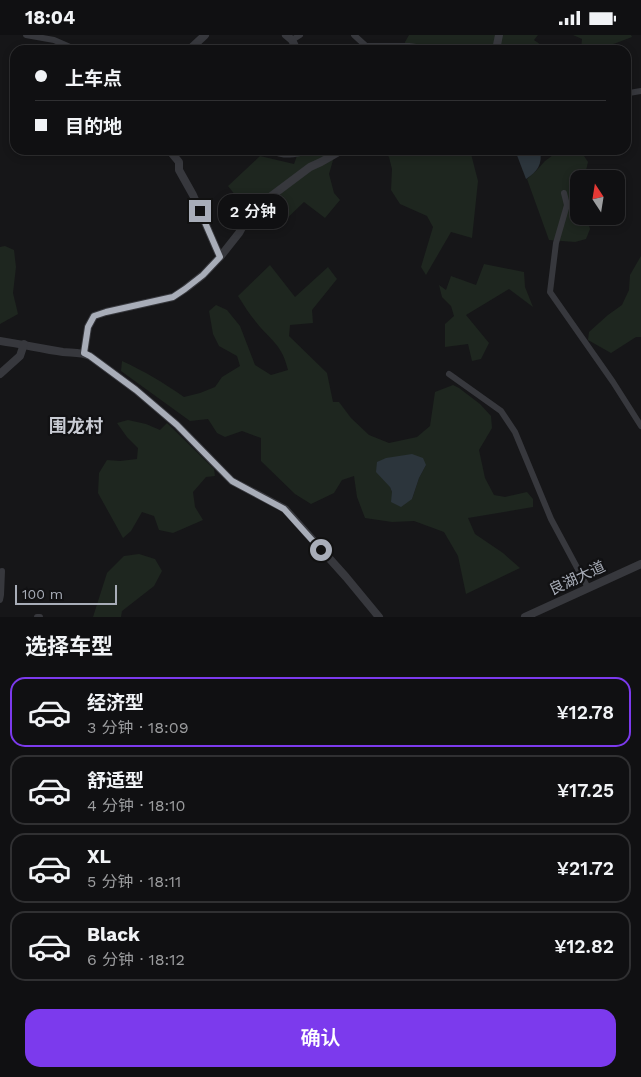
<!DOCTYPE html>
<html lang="zh">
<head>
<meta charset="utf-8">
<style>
	body { margin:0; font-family:"Work Sans","Noto Sans SC",sans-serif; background:#19191b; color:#f1f3f6; height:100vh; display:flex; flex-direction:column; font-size:19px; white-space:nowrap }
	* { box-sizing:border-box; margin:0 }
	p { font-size:16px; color:#9c9d9f }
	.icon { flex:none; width:28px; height:28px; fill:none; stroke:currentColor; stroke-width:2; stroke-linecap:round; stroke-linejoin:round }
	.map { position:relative; height:582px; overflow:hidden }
	.side { display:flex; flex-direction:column; background:#101012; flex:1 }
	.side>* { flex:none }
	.top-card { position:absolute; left:10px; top:10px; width:621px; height:110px; border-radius:15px; box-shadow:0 2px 8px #0003,0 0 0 1px #303032; display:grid; align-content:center; height:110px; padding:0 25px; background:#101012 }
	.needle { width:32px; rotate:348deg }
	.controls { position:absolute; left:570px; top:135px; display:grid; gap:10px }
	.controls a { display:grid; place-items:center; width:55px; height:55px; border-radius:10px; background:#101012; box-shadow:0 2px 8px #0003,0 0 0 1px #303032; font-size:25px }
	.scale { position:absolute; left:15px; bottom:12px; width:102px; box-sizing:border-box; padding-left:5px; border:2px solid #a8adb8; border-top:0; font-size:14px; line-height:18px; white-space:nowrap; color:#a8adb8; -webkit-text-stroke:4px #111113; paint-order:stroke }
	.end { position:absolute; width:22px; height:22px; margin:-11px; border:6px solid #a8adb8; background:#111; box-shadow:0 0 0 2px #111 }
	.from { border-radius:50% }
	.bubble { position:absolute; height:35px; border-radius:15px; background:#101012; box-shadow:0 2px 8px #0003,0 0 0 1px #303032; font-size:16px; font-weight:600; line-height:35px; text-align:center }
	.top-card b { display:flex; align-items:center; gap:18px; height:48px; font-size:19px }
	.top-card b+b { border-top:1px solid #303032 }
	.top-card i { width:12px; height:12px; background:#f1f3f6 }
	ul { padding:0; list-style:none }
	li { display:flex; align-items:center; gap:15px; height:70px; margin:0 10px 8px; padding:0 15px; border:2px solid #303032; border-radius:15px }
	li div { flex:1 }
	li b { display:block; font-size:19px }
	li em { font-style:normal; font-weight:600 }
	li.on { border-color:#7c3aed }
	li>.icon { width:45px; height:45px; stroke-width:1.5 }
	h2 { padding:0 25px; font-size:22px; line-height:60px }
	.primary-button { display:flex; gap:10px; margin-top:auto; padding:10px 25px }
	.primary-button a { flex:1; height:58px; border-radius:15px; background:#7c3aed; color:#fff; font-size:20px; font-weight:600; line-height:58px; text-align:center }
	.status { display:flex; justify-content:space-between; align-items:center; height:35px; padding:0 25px; background:#101012; direction:ltr }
	.status svg { height:14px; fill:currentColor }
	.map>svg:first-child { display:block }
</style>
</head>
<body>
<div class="status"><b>18:04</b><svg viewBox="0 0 49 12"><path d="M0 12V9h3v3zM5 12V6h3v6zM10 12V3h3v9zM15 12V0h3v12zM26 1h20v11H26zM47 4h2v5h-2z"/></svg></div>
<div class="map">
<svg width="641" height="582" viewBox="0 0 641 582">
	<rect width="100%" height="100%" fill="#161618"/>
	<g fill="#1e261f" fill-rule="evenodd">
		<polygon points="409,0 538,0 534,5 548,15 406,15 405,7"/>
		<polygon points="573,0 631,0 632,2 603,13 603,15 581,15 582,4"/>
		<polygon points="299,115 336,115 329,139 334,158 340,165 325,183 304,167 279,191 259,190 228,151 260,121 294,129"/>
		<polygon points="383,115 470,115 478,146 472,203 451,197 426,240 421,232 433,192 427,181 400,169 391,155 392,134 389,122"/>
		<polygon points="560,115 580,115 588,127 584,144 579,144 579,181 586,181 590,194 586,204 575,207 549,205 527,144 536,136 545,126"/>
		<polygon points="5,211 14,215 16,232 13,258 18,279 0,289 0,212"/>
		<polygon points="641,221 641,302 636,302 611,318 588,305 589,297 608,280 622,270 629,255 630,240"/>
		<polygon points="484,229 524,237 525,252 533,272 509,254 466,280 489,308 481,324 472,326 468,309 445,312 445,289 454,281 451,271 442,262 439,250 446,255 451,241 476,250"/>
		<path d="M270,230L295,262L328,232L337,244L312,275L313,288L290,290L289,301L327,338L333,367H339L351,383L369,400L389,408L417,402L430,391L435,357L453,350L459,353L480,369L491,381L492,393L479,415L485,443L494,460L505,462L527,457L533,464V472L468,483L475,499L503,518L520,533L466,559L458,521L444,497L414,486L392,487L365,483L357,462L354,441L342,445L334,458L311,469L295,459L261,426V403L242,396L225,402L217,398L208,384L190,386L121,336L122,326C144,336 164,348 184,362L200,358L215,352L222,342L240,331L237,321L219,311L213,299L209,276L216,270L227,275L240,291L255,330L271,340L288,335C282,309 271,306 256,287C249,279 244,270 238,261ZM426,430L419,443L412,464L392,457L390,452Z"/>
		<polygon points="128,385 146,389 160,395 167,388 214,434 215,441 206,442 193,457 195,472 203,485 173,498 159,495 154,481 142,477 131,496 123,503 98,458 99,438 107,425 120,426 137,424 138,413 127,402 117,388"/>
		<polygon points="139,519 155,524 162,536 154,551 122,576 121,582 93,582 107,538 124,521"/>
	</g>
	<g fill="#2c353c">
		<path d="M515,115H540C543,129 537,137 526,144Z"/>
		<polygon points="412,419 423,423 426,430 419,443 412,464 401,472 391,467 392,457 390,452 376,437 377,427 386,423"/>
	</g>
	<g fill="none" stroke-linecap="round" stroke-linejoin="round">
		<g stroke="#37383d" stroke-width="6">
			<polyline points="26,0 54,5 77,15"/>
			<polyline points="354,0 366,11 409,11 437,15"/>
			<polyline points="292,5 300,0"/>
			<polyline points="481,15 482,15"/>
			<polyline points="626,57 629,58 641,56"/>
			<path d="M270,115C286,123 297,119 313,115"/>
			<polyline points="564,158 567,170 556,208 550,257 613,347 641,391"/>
			<polyline points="449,339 501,376 515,397 551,484 588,553"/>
			<polyline points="0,565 1,560 2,536"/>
			<polyline points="37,582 40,582"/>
		</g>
		<g stroke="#37383d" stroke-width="8">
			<polyline points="286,0 292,5 297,15"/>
			<polyline points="189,15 205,0"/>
			<polyline points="496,15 499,0"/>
			<polyline points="169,115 179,127 179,135 193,160 220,222 239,198 249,180 258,171 310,132 321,127 342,115"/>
			<path d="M0,306C21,309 42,314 63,317C72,318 81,317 90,321L136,355L177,390L232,446L285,474L346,542L379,582"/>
			<polyline points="84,318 88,292 94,281 106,277 173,262 185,254 203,240 220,222"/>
			<polyline points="0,339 20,321 24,309"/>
			<polyline points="525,582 641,529"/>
		</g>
	</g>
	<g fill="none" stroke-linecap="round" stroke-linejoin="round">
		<polyline stroke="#a8adb8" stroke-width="6" points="200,176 220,222 203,240 185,254 173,262 106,277 94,281 88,292 84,318 90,321 136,355 177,390 232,446 284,474 321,515"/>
	</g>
	<g text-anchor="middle" stroke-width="4.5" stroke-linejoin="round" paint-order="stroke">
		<g font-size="15" fill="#a8adb8" stroke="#111113">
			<text transform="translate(577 543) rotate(-25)" y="5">良湖大道</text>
		</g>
		<g font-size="18" font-weight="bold" fill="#c9ccd4" stroke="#111113">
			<text x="76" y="397">围龙村</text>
		</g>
	</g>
</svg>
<div class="controls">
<a><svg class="needle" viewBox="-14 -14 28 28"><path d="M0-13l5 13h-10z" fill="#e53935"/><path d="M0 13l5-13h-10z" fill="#9c9d9f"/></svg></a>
</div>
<div class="scale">100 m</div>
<i class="end from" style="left:321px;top:515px"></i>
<i class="end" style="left:200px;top:176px"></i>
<div class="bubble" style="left:218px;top:159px;width:70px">2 分钟</div>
<div class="top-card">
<b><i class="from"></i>上车点</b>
<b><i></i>目的地</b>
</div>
</div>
<section class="side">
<h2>选择车型</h2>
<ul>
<li class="on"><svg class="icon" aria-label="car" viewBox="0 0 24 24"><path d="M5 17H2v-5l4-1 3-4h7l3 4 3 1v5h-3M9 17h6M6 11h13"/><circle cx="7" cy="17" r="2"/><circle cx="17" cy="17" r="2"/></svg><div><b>经济型</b><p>3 分钟 · 18:09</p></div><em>¥12.78</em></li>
<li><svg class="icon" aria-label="car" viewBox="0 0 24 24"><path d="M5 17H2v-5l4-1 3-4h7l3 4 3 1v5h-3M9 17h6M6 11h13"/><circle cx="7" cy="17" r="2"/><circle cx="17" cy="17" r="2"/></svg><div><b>舒适型</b><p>4 分钟 · 18:10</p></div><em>¥17.25</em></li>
<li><svg class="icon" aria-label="car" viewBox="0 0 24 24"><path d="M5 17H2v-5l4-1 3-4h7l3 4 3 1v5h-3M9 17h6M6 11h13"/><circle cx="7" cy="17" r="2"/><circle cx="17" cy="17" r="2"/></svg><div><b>XL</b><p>5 分钟 · 18:11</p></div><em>¥21.72</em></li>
<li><svg class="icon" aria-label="car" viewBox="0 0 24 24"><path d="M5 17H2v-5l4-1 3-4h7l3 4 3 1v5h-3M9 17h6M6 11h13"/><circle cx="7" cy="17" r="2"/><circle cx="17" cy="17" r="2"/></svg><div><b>Black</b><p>6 分钟 · 18:12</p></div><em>¥12.82</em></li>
</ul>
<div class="primary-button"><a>确认</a></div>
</section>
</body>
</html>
